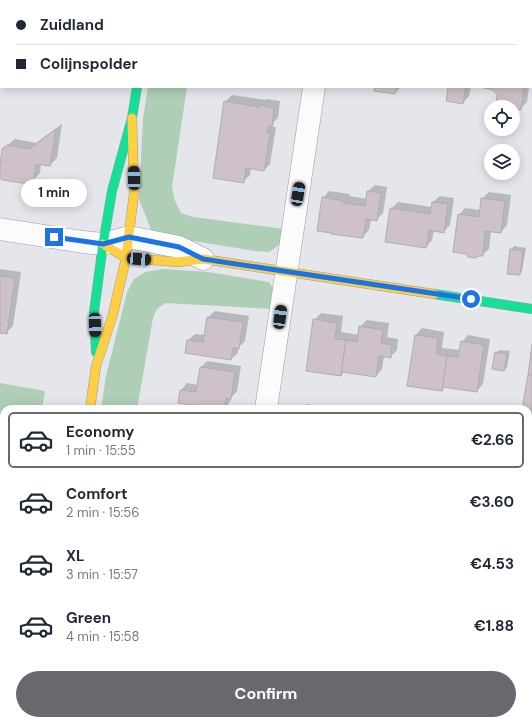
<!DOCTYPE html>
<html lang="en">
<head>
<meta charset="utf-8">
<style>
	body { margin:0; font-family:"DM Sans",sans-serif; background:#f2f2f3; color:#1f2937; height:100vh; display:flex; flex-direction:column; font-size:15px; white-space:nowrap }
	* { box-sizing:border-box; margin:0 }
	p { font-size:13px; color:#747a83 }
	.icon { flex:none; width:22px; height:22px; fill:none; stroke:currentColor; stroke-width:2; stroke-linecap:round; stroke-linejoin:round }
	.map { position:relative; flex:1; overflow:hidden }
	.sheet { position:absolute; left:0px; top:405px; width:532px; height:320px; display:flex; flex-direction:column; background:#fff; border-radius:12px 12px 0 0; box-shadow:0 2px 10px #0003 }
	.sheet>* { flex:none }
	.top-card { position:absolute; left:0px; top:0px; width:532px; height:88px; box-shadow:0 2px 10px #0003; display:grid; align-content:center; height:88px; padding:0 16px; background:#fff }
	.tools { position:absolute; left:484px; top:100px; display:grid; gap:8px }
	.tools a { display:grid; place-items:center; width:36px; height:36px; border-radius:50%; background:#fff; box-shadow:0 2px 10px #0003; font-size:20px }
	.end { position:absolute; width:18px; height:18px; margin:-9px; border:5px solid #1a73e8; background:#fff; box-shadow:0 0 0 2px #fff }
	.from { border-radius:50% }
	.bubble { position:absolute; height:28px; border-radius:14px; background:#fff; box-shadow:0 2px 10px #0003; font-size:13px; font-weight:700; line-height:28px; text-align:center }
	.car { position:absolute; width:12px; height:24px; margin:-12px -6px; border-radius:5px; box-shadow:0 0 3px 1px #0007; background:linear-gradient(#222 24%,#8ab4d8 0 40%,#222 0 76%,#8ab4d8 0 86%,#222 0) }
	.top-card b { display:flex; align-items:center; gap:14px; height:38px; font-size:15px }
	.top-card b+b { border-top:1px solid #e0e1e3 }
	.top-card i { width:10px; height:10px; background:#1f2937 }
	ul { padding:7px 0 0; list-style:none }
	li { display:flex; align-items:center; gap:12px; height:56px; margin:0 8px 6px; padding:0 8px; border:2px solid transparent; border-radius:6px }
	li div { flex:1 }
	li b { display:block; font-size:15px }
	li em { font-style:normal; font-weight:700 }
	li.active { border-color:#67696e }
	li>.icon { width:36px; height:36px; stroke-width:1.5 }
	.action { display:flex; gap:8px; margin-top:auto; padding:8px 16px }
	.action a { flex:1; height:46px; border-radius:24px; background:#67696e; color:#fff; font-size:16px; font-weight:700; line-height:46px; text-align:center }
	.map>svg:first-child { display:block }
</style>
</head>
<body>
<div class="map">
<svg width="532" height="725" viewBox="0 0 532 725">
	<rect width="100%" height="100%" fill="#e4e6ec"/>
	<g fill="#aecfb5">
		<polygon points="148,87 187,87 172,187 175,201 181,213 193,217 284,229 282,243 269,252 255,251 163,236 151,230 139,199 143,118"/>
		<polygon points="163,269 208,272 269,282 275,291 272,309 165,303 157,309 153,318 137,409 101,409 106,376 127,292 134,279 145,272"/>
		<polygon points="0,383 45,391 42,409 4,409 4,662 0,689"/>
		<rect x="58" y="721" width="144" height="4"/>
	</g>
	<g fill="#0003">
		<polygon points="51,0 92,0 91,1 93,1 51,1"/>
		<rect x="250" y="0" width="46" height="1"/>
		<polygon points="376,87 401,87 395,93"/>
		<polygon points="449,87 471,87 469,96 463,103"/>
		<polygon points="483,87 529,87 527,102 520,109 513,108 513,107 506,107 494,89"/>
		<polygon points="232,95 266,100 267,99 280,101 278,118 274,122 273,127 276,127 270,164 264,170 251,168 250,175 244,181 225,102"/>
		<polygon points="62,124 57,158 50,165 41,164 40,173 33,180 0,176 3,149 10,143 15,139 36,143"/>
		<polygon points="375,185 387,187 383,213 376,220 371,219 369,230 362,237 323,198 329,191 350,194 349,196 367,199 368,191"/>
		<polygon points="489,192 511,195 507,225 501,232 491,231 489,249 482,255 459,215 465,208 481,210 482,199"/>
		<polygon points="440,196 454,198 450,225 444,231 434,230 432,240 426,247 391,209 398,202 432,207 433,202"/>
		<polygon points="514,246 526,248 522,271 519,274 511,250"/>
		<polygon points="0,269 21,272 13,326 6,333 0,332"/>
		<polygon points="215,311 249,316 245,341 238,348 238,353 231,359 186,352 188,340 195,334 205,335 208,317"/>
		<polygon points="321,313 343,316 341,332 359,335 360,327 367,320 389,323 387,337 398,339 397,350 390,357 384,356 382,369 376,376 345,371 341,375 314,320"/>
		<polygon points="422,328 444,332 442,348 460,350 462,342 468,335 490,339 483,384 477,391 446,386 442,390 408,385 416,335"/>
		<polygon points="499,350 510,351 507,367 504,370 496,353"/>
		<polygon points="532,351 532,608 528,608 528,409 523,409"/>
		<polygon points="207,361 241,366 237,391 231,398 230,402 224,409 179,402 181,390 187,383 198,385 201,367"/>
		<polygon points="307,404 341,409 302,409"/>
		<polygon points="528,668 532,669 532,693 528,697"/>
		<polygon points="528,716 529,716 528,725 488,725 488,722 481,721 528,721"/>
	</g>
	<g fill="#cfc1ca" stroke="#afaeb1">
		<polygon points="375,87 397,87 395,94 374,91"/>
		<polygon points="448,87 466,87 463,104 446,101"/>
		<polygon points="480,87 524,87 521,110 513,109 513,107 496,107 497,95 493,90"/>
		<polygon points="224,101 259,107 260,105 274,108 272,126 268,126 267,133 271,133 271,134 270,134 264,171 246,168 244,183 213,178"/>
		<polygon points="56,129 50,166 36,164 34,181 29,184 2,180 0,178 0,165 2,149 7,145 29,149"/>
		<polygon points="367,191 381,193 377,221 366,219 363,238 331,234 332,233 317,231 322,197 344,201 343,203 365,206"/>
		<polygon points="481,198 505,201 501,233 485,231 483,256 478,256 476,258 468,257 466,254 453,252 458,214 479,217"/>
		<polygon points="432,202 448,204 444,233 429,230 426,248 385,242 390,208 430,214"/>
		<polygon points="510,249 523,251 520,275 507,274"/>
		<polygon points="0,276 15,278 7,334 0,333"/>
		<polygon points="207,317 243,322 239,349 233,348 231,360 185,353 187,340 203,342"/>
		<polygon points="313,319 337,323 335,339 346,340 341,376 306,371"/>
		<polygon points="359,326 383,330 381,343 392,345 391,358 379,356 376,377 342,372 341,376 346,340 357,342"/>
		<polygon points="415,335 438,338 436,354 447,356 442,391 407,386"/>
		<polygon points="461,341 484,345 477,392 443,387 442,391 447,356 458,357"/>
		<polygon points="532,344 532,375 528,375"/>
		<polygon points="495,352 507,354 504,371 492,369"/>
		<polygon points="200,367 235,372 231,399 226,398 224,409 217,409 178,403 180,390 196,392"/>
		<polygon points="528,375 532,375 532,410 528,409 522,409"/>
		<polygon points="528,410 532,410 532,446 528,445"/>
		<polygon points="528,445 532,446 532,481 528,480"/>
		<polygon points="528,480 532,481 532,516 528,515"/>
		<polygon points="528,515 532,516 532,539 529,539 528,547"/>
		<polygon points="528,562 532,562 532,586 528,585"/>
		<polygon points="528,585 532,586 532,609 528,609"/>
		<polygon points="474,721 515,721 523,722 523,725 487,725 487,723"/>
	</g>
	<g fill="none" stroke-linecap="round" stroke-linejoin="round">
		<g stroke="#9b9ca1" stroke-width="23">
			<g id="street">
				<polyline points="374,0 381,1"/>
				<polyline points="327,1 327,0"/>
				<polyline points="531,23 532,23"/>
				<polyline points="0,229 83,242 103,244 129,237 179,247 203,259"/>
				<polyline points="266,409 314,87"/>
				<polyline points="528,644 532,644"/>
			</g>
		</g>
		<g stroke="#9b9ca1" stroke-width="10">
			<g id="fast">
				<polyline points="150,0 150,1"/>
				<polyline points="434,294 532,309"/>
				<polyline points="96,352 94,312 103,244 112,191 132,118 137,87"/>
				<polyline points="32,721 32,725"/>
			</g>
		</g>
		<g stroke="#9b9ca1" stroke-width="10">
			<g id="slow">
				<polyline points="103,244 126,258 178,262 203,259 434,294"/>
				<polyline points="90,409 96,366 113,314 126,258 134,193 132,118"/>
			</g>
		</g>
		<g stroke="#9b9ca1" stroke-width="10">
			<polyline id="jam" points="51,725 52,721"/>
		</g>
		<use href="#street" stroke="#fbfbfc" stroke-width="22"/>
		<use href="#fast" stroke="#16e098" stroke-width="9"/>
		<use href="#slow" stroke="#ffcf43" stroke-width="9"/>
		<use href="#jam" stroke="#f24e42" stroke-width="9"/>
	</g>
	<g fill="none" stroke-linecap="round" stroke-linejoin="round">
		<polyline stroke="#1a73e8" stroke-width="5" points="54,237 103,244 129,237 179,247 203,259 471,299"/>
	</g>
</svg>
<div class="tools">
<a><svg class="icon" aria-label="locate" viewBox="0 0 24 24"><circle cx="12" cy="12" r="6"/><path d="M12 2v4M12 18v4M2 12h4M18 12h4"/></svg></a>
<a><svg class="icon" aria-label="layers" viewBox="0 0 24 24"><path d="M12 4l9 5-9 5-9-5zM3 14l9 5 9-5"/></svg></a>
</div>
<i class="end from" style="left:471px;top:299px"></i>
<i class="end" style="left:54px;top:237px"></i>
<div class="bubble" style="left:21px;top:179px;width:66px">1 min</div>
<i class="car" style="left:134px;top:178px;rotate:359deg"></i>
<i class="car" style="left:298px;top:194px;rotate:9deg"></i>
<i class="car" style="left:139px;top:259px;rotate:94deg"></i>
<i class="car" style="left:280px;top:317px;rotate:8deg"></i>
<i class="car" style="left:95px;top:325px;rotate:178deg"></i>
<div class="top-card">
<b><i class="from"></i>Zuidland</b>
<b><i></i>Colijnspolder</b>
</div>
<section class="sheet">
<ul>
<li class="active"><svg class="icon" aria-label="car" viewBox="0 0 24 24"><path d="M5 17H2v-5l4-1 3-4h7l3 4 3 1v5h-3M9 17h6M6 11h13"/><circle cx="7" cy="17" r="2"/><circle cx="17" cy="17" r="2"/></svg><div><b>Economy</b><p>1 min · 15:55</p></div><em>€2.66</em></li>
<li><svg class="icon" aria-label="car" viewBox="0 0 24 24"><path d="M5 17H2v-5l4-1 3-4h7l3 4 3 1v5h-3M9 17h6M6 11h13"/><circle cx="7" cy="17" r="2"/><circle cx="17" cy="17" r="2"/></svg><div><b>Comfort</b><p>2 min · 15:56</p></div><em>€3.60</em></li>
<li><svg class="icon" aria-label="car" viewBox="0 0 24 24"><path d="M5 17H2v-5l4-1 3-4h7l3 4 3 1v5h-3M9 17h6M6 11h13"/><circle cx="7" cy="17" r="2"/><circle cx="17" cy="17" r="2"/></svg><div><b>XL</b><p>3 min · 15:57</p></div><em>€4.53</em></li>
<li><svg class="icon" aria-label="car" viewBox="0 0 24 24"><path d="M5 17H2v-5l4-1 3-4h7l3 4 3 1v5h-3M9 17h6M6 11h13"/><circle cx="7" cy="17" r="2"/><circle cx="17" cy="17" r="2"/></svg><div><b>Green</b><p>4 min · 15:58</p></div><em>€1.88</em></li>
</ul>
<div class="action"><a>Confirm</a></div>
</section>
</div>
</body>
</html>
